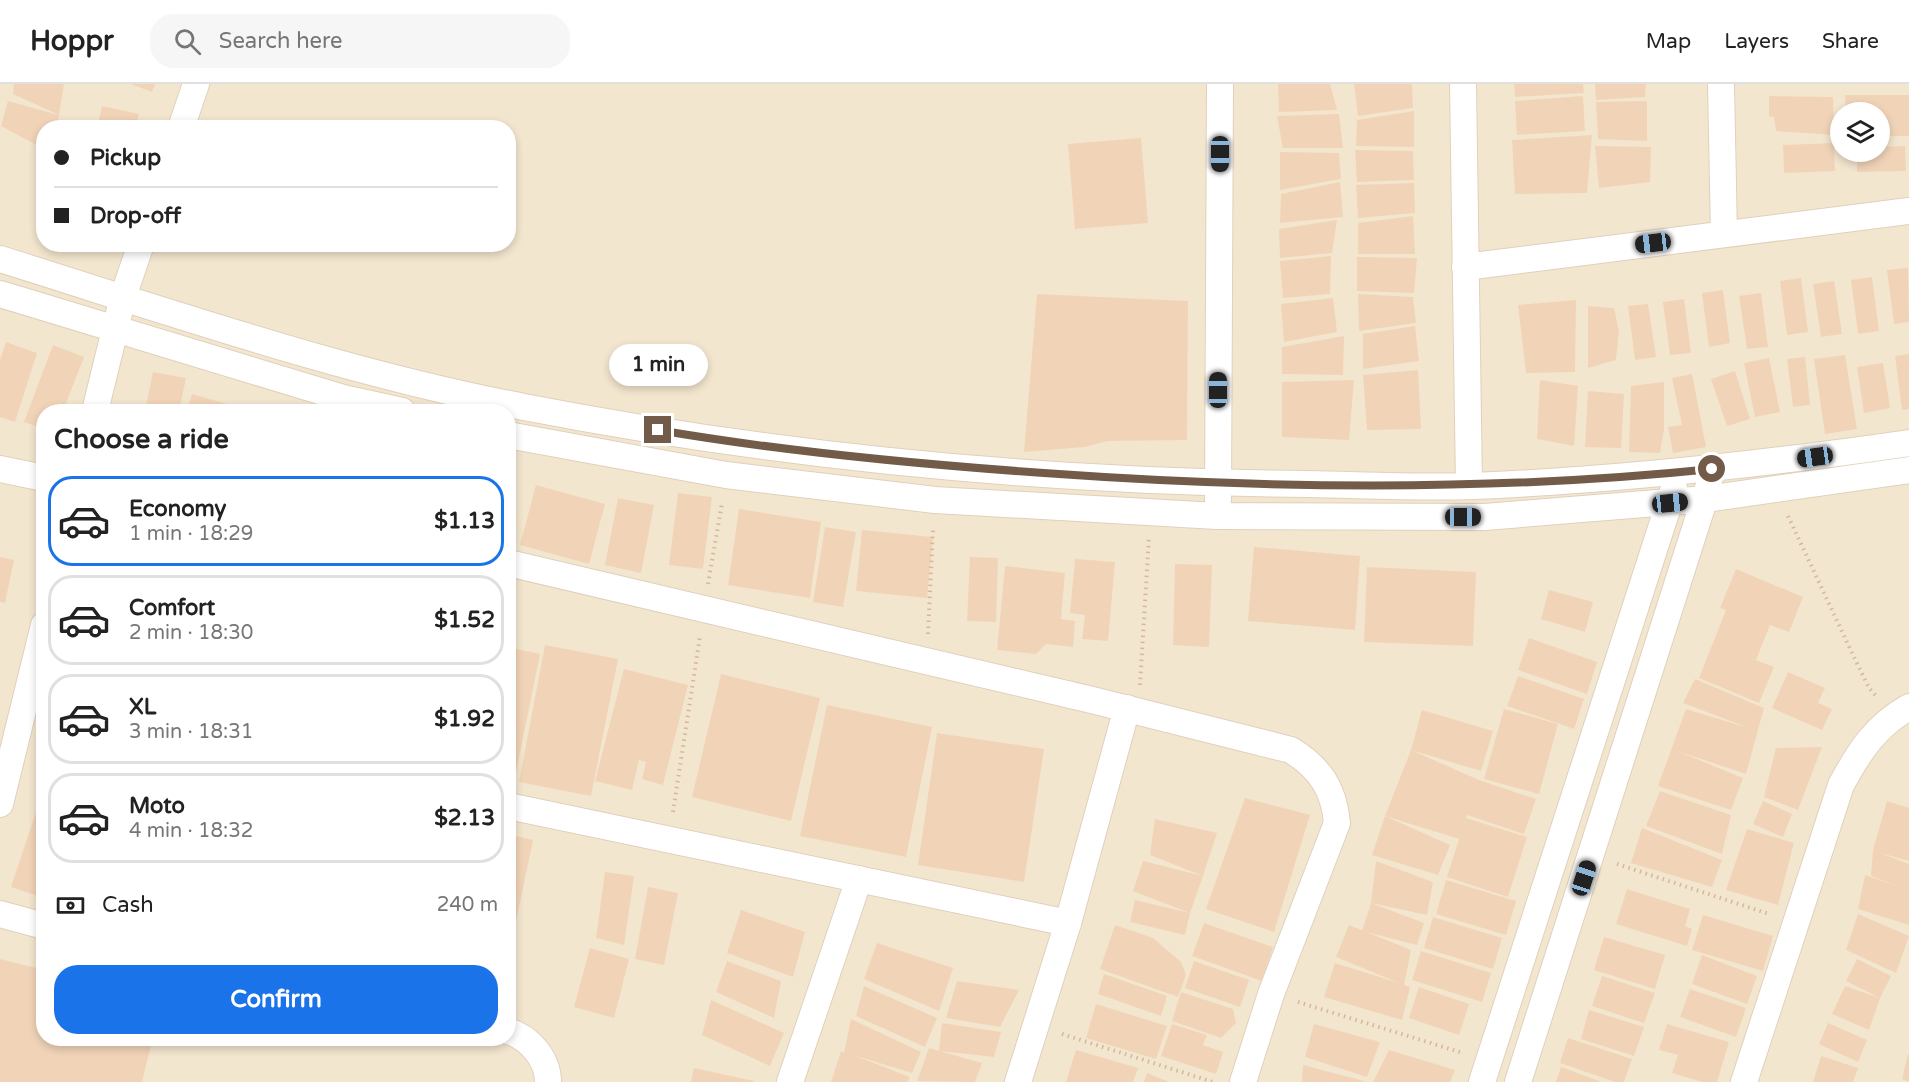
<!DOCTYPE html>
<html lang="en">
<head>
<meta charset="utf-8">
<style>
	body { margin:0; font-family:"Varela Round",sans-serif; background:#f6f6f6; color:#222; height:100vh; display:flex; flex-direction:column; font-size:22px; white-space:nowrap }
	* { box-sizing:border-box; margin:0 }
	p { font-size:20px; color:#767676 }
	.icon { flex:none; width:33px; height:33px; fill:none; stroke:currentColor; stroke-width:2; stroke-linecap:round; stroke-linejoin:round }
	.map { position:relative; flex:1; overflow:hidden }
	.panel { position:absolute; left:36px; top:320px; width:480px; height:642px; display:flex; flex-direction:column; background:#fff; border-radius:24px; box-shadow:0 3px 9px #0003 }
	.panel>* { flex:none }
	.hud { position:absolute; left:36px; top:36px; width:480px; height:132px; border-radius:24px; box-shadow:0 3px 9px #0003; display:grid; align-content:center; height:132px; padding:0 18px; background:#fff }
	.controls { position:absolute; left:1830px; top:18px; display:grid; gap:12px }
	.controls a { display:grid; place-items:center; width:60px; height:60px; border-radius:50%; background:#fff; box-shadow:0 3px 9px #0003; font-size:30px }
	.end { position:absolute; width:27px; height:27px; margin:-14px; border:8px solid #725b48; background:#fff; box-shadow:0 0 0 3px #fff }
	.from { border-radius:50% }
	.bubble { position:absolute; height:42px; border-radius:21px; background:#fff; box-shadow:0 3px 9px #0003; font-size:20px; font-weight:800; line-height:42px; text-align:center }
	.car { position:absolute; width:18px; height:36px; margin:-18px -9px; border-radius:8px; box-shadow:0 0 4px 2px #0007; background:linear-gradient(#222 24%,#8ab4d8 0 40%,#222 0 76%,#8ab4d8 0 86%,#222 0) }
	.hud b { display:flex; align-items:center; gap:21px; height:57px; font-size:22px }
	.hud b+b { border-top:2px solid #e0e0e0 }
	.hud i { width:15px; height:15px; background:#222 }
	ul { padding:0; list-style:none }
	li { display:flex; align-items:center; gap:18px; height:90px; margin:0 12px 9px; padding:0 6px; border:3px solid #e0e0e0; border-radius:24px }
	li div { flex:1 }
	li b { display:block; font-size:22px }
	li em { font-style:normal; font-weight:800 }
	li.current { border-color:#1a73e8 }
	li>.icon { width:54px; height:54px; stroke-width:1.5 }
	h2 { padding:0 18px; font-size:27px; line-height:72px }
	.pay { display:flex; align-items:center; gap:15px; height:66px; padding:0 18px; font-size:22px }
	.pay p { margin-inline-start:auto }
	.button { display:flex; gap:12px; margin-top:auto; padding:12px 18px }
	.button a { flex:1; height:69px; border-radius:24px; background:#1a73e8; color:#fff; font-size:24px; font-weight:800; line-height:69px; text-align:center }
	header { display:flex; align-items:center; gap:36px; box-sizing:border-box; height:84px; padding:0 30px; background:#fff; border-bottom:2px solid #e0e0e0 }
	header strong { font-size:28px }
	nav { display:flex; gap:33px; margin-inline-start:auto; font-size:21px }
	.search { width:420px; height:54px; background:#f6f6f6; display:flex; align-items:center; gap:15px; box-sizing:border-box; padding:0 21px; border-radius:24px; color:#767676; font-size:22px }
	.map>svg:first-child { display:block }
</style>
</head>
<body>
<header>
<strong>Hoppr</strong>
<div class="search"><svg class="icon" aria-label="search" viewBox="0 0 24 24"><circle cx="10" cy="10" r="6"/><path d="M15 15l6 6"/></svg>Search here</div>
<nav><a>Map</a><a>Layers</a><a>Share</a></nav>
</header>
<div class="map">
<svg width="1909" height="998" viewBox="0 0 1909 998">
	<rect width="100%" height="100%" fill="#fcf3e0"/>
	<path fill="#f3e6cf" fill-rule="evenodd" d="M0,0H1909V998H0ZM1840,28H1880V68H1840ZM44,44H508V160H44ZM44,327H508V954H44Z"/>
	<g fill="#f1d4b8">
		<polygon points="14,0 64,0 59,31 13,10"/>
		<polygon points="131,0 155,0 152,8"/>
		<polygon points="1278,0 1330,0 1337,26 1279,28"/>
		<polygon points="1354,0 1412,0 1413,24 1358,32"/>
		<polygon points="1514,0 1583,0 1584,9 1515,13"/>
		<polygon points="1595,0 1646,0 1645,13 1596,16"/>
		<polygon points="1845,11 1909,11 1909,52 1880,52 1880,28 1846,28"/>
		<polygon points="1583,12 1585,47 1517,51 1515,17"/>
		<polygon points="1769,12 1833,13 1834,51 1776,47 1774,33 1769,32"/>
		<polygon points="8,17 59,31 56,44 44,44 44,65 1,42"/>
		<polygon points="1647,17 1647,57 1598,55 1596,18"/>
		<polygon points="102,22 139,30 136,44 97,44"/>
		<polygon points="1414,27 1414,63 1356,62 1357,36"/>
		<polygon points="1339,30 1343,64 1283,64 1277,32"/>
		<polygon points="1592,51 1587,109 1515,110 1512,56"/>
		<polygon points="1141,54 1148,139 1075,145 1068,60"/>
		<polygon points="1834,59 1835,87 1784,89 1783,61"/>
		<polygon points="1595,62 1651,63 1650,98 1599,104"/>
		<polygon points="1905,62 1906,87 1857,88 1857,68 1880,68 1880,63"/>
		<polygon points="1355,66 1413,67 1414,96 1357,98"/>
		<polygon points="1280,68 1339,69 1341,95 1280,106"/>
		<polygon points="1340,98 1343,133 1280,139 1281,110"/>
		<polygon points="1414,99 1415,129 1358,134 1356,101"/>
		<polygon points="1413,132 1415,170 1358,170 1358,139"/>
		<polygon points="1337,136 1332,169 1280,174 1279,145"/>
		<polygon points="1331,172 1330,210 1283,214 1280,177"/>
		<polygon points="1357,173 1417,174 1414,209 1357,207"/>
		<polygon points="1908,184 1909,238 1894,240 1887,186"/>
		<polygon points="1872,193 1879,247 1858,250 1851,196"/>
		<polygon points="1801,194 1808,248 1787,251 1780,197"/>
		<polygon points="1834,197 1842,250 1821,253 1813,200"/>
		<polygon points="1723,206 1730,259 1709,263 1702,209"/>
		<polygon points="1761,209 1768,263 1747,265 1739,212"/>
		<polygon points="1037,210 1188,217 1187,356 1107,357 1085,363 1024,368"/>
		<polygon points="1358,210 1413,213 1416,239 1359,247"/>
		<polygon points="1333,214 1337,248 1284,258 1281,220"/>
		<polygon points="1684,215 1691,269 1670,271 1663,218"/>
		<polygon points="1576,216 1575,288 1526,289 1518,221"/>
		<polygon points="1648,220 1656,273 1635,276 1628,222"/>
		<polygon points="1588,222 1614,224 1619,247 1616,276 1588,284"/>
		<polygon points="1415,242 1419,277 1363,285 1363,250"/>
		<polygon points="1344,252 1343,291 1282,290 1282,263"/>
		<polygon points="6,258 37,269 15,338 0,333 0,276"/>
		<polygon points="53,261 84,273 63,327 44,327 44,345 24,338"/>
		<polygon points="1909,270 1909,325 1902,326 1895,272"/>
		<polygon points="1845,271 1857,345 1825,350 1814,275"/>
		<polygon points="1805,273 1810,321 1793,323 1787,275"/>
		<polygon points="1769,274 1780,328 1755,333 1744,279"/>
		<polygon points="1883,279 1890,324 1864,329 1857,283"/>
		<polygon points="1418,286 1421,345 1367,346 1363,291"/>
		<polygon points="1735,287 1750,335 1727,342 1711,295"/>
		<polygon points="153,288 186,294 179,327 145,327"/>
		<polygon points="1692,290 1706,363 1673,369 1668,343 1682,341 1672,294"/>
		<polygon points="1354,296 1349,356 1282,353 1282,298"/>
		<polygon points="1540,296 1578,302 1574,362 1537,355"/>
		<polygon points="1664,298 1664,345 1660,369 1629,368 1631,302"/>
		<polygon points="1588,307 1624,310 1621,364 1585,363"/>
		<polygon points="192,310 227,320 225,327 187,327"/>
		<polygon points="536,401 605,420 589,480 520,461"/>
		<polygon points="678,409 712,413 703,485 669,481"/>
		<polygon points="618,414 654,421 641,489 605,481"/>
		<polygon points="739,425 821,438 810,514 728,501"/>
		<polygon points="825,443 856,448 843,523 813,518"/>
		<polygon points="862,446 933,453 927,514 856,507"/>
		<polygon points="1254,463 1360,472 1355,546 1248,537"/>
		<polygon points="0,473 14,476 5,519 0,518"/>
		<polygon points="970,473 998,474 996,538 967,537"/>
		<polygon points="1075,475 1115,478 1108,557 1082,555 1085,531 1070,529"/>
		<polygon points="1175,480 1212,481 1209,563 1173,561"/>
		<polygon points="1005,482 1065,489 1061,535 1075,537 1073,563 1046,560 1036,570 997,566"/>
		<polygon points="1367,483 1476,488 1473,562 1364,558"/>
		<polygon points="1736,485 1803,513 1789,548 1770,541 1756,576 1774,583 1759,619 1699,594 1726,526 1720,524"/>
		<polygon points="1549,506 1593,518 1585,548 1541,535"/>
		<polygon points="1529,554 1597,578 1587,610 1518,586"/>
		<polygon points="545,561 618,575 591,712 519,698"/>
		<polygon points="508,563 540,570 510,718 508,718"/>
		<polygon points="624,585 688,601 663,701 642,695 646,678 639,676 632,706 595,697"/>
		<polygon points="1788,588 1825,604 1818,619 1832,625 1822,646 1772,624"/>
		<polygon points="721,590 820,614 791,737 692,713"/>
		<polygon points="1518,592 1584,615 1574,645 1507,622"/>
		<polygon points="1695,595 1764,624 1746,690 1677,667 1743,694 1731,726 1658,702 1686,625 1749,644 1683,619"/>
		<polygon points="827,621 932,643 906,773 800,752"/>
		<polygon points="1504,625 1558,640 1539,710 1484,695"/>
		<polygon points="1422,626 1493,647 1481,687 1411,666 1479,696 1536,715 1524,750 1467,731 1466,734 1527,753 1508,813 1447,793 1459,755 1385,732 1411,666"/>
		<polygon points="937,649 1044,665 1024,798 918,781"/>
		<polygon points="1822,663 1798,726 1764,713 1776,664"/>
		<polygon points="1660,707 1731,731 1722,770 1646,742"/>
		<polygon points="1245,714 1310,731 1274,848 1206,825"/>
		<polygon points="40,716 44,717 44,814 11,803"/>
		<polygon points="1763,717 1792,730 1783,753 1753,740"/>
		<polygon points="1887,717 1909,724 1909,777 1880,769 1909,780 1909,841 1858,825 1865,791 1900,803 1871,792 1873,766"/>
		<polygon points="1385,732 1450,761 1438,791 1372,771"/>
		<polygon points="1155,735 1217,749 1203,792 1190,829 1133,807 1143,777 1203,792 1150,771"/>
		<polygon points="1642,744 1722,776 1712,803 1631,779"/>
		<polygon points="1747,745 1794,759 1778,821 1726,806"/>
		<polygon points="508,750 533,756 510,866 508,866"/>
		<polygon points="1376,777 1433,798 1427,831 1371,819 1424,839 1417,861 1362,847 1371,819"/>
		<polygon points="605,788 634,792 624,861 596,854"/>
		<polygon points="1446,796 1516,817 1506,851 1436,830"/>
		<polygon points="648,803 678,809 664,881 635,875"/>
		<polygon points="1627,805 1690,825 1685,842 1692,845 1687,862 1616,840"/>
		<polygon points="1135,816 1190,829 1185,851 1130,838"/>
		<polygon points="741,826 805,848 793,893 727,869"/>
		<polygon points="1858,830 1909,852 1896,889 1846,866"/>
		<polygon points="1703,831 1773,852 1763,887 1692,866"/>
		<polygon points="1433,833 1502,854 1493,885 1424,864"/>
		<polygon points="1204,839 1273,863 1262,897 1192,872"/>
		<polygon points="1115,841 1153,854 1181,878 1186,891 1178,913 1100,885"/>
		<polygon points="1349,841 1411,866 1404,901 1410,903 1402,936 1324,913 1335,879 1399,899 1336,873"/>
		<polygon points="1604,853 1665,871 1655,905 1594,886"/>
		<polygon points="877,859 953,884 939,927 864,895"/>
		<polygon points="590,864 629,875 614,934 574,923"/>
		<polygon points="1421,867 1491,889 1482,918 1412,896"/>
		<polygon points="1702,871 1757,892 1747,920 1692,900"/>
		<polygon points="0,875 44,886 44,954 153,954 142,998 0,998"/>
		<polygon points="1857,875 1891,892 1880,914 1846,897"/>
		<polygon points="727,877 781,897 774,934 716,908"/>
		<polygon points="1194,877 1249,896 1240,923 1185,904"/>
		<polygon points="1104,890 1167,912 1161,932 1098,910"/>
		<polygon points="1602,892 1655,909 1644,939 1592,922"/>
		<polygon points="957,897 1019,906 1000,943 946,934"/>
		<polygon points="864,902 937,934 925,963 856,932"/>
		<polygon points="1845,902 1880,914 1869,946 1832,930"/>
		<polygon points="1419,903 1469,920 1459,951 1409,934"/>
		<polygon points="1690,905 1746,924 1736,953 1680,933"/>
		<polygon points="1181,908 1233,925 1236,939 1221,954 1172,937"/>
		<polygon points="711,916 784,949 770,982 702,951"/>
		<polygon points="1096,920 1167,942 1156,975 1086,954"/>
		<polygon points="1589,926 1644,943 1634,972 1581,955"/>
		<polygon points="851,935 921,968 912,989 853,971 910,993 907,998 831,998 841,967 844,969"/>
		<polygon points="942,939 1001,948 994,973 939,967"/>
		<polygon points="1828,939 1867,956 1858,978 1819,960"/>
		<polygon points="1172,940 1207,951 1203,961 1223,968 1216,990 1161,972"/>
		<polygon points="1314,940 1380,958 1367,993 1305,973"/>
		<polygon points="1667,940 1729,958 1717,998 1702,998 1672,989 1678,971 1659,966"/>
		<polygon points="1568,954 1632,975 1624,998 1615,998 1560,979"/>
		<polygon points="929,964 982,979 975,998 917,997"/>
		<polygon points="1076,966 1138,984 1133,998 1066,998"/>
		<polygon points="1389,966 1455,986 1450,998 1373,998"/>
		<polygon points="1908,970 1909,971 1909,998 1902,995"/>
		<polygon points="1821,972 1858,984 1853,998 1813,998"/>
		<polygon points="1303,981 1364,997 1364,998 1302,998"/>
		<polygon points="1561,983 1602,998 1556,998"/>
		<polygon points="694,984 754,997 754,998 691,998"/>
		<polygon points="1147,989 1169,998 1144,998"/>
	</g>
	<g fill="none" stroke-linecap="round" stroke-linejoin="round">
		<g stroke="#e0d0bc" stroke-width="28">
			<g id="minor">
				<polyline points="1463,0 1469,402"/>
				<polyline points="1721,0 1724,150"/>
				<polyline points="181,44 196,0"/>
				<path d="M0,175C173,229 346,289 524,323C782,373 1045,398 1308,400C1363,401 1418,404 1473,402C1620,396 1764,380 1909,359"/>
				<polyline points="1465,183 1909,127"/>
				<polyline points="0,210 343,314 402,327"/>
				<polyline points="95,327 123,213 141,160"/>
				<polyline points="508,351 726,391 935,416 1217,432 1485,433 1706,415 1909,386"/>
				<polyline points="0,385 44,394"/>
				<polyline points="1218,416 1220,0"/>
				<path d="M508,479L1092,616L1291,666C1320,684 1334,705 1337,739L1271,910L1243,998"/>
				<polyline points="0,720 44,541"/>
				<polyline points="508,722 1068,839"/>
				<polyline points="0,830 44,842"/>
				<path d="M508,947C530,954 548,975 548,998"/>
				<polyline points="790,998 859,795"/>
				<polyline points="1018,998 1068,839 1127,624"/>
				<polyline points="1482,998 1674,404"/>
				<polyline points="1518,998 1709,401"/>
				<path d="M1744,998L1841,701C1859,668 1875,642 1909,623"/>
			</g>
		</g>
		<g stroke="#d5b79c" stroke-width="4" stroke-dasharray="1.5 4.5" stroke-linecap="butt">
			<polyline points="508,404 513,378"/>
			<polyline points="1788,432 1853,571 1869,604 1877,613"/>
			<polyline points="708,500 722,419"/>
			<polyline points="928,550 933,444"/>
			<polyline points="1140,601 1149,453"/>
			<polyline points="673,728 700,552"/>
			<polyline points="1617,780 1769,830"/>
			<polyline points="1298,918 1463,969"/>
			<polyline points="1062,950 1213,998"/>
		</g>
		<use href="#minor" stroke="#fff" stroke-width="26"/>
	</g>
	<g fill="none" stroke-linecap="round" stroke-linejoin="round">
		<path stroke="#725b48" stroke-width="8" d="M658,346C786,368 915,380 1044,389C1266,405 1490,408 1712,385"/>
	</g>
</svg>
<div class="controls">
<a><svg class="icon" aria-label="layers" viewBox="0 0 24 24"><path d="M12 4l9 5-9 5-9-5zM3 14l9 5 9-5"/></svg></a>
</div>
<i class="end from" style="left:1712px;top:385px"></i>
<i class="end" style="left:658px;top:346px"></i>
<div class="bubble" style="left:609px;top:260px;width:99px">1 min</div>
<i class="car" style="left:1220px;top:70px;rotate:180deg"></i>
<i class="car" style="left:1653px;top:159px;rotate:263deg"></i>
<i class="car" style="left:1218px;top:306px;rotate:0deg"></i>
<i class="car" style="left:1815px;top:373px;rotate:262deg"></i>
<i class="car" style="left:1670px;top:419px;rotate:84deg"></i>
<i class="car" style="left:1463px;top:433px;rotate:90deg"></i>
<i class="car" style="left:1584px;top:794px;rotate:18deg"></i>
<div class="hud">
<b><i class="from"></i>Pickup</b>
<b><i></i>Drop-off</b>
</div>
<section class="panel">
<h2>Choose a ride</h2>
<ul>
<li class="current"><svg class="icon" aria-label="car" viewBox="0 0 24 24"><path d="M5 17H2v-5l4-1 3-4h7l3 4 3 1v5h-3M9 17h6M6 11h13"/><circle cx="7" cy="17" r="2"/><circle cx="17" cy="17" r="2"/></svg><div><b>Economy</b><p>1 min · 18:29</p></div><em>$1.13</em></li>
<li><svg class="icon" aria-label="car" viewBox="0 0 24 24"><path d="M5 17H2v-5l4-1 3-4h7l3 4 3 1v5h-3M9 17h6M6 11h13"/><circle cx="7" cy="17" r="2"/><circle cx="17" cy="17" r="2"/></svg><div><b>Comfort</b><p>2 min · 18:30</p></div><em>$1.52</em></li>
<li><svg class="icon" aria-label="car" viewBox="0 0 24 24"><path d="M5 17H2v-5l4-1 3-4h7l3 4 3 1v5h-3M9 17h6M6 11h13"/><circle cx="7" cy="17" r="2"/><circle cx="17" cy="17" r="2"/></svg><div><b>XL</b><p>3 min · 18:31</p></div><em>$1.92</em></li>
<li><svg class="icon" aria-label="car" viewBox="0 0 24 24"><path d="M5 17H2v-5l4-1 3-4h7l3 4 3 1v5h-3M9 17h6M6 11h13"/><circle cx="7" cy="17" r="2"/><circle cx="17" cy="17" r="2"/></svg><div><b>Moto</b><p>4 min · 18:32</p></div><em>$2.13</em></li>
</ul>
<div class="pay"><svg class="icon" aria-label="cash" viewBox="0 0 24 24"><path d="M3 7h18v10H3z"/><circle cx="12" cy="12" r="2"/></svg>Cash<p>240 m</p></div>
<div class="button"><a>Confirm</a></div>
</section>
</div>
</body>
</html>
